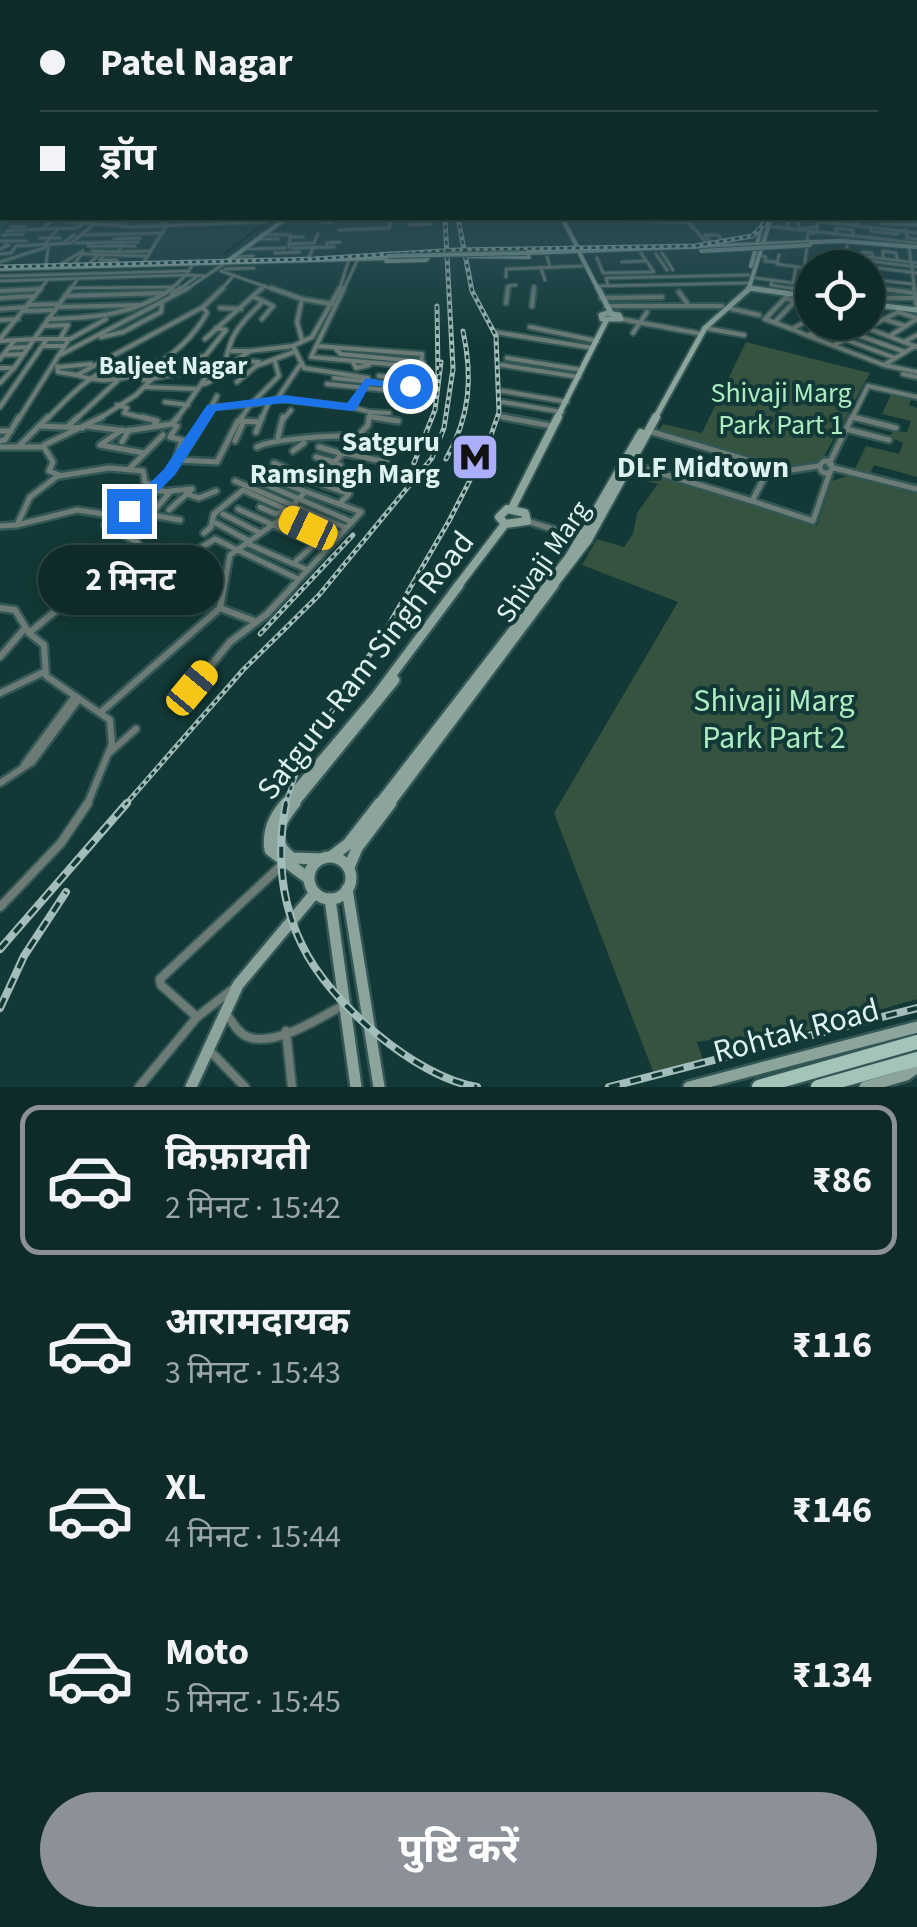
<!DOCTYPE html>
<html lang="hi">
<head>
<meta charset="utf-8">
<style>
	body { margin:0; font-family:"Source Sans 3","Noto Sans Devanagari",sans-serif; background:#1c3735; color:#f1f3f6; height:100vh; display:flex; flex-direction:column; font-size:38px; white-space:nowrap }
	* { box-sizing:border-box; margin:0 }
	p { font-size:32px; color:#9ba7a8 }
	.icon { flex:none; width:55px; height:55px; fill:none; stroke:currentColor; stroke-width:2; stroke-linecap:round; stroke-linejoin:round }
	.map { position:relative; height:1087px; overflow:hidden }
	.drawer { display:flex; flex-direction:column; background:#0e2b29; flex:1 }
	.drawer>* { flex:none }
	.top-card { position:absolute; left:0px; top:0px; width:918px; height:220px; box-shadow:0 5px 25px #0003,0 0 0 2px #2e4746; display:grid; align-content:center; height:220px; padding:0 40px; background:#0e2b29 }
	.fabs { position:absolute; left:795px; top:250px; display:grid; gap:20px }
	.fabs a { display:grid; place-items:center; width:90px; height:90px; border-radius:50%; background:#0e2b29; box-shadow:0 5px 25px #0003,0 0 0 2px #2e4746; font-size:50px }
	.end { position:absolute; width:45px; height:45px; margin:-22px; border:12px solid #1a73e8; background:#fff; box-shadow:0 0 0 5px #fff }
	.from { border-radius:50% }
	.bubble { position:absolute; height:70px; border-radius:35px; background:#0e2b29; box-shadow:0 5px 25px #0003,0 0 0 2px #2e4746; font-size:32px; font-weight:700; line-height:70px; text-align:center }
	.car { position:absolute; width:30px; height:60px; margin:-30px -15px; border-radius:12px; box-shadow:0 0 8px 2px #0007; background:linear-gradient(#f5c518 24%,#345 0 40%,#f5c518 0 76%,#345 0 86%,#f5c518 0) }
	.top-card b { display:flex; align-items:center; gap:35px; height:95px; font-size:38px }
	.top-card b+b { border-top:2px solid #2e4746 }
	.top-card i { width:25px; height:25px; background:#f1f3f6 }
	ul { padding:18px 0 0; list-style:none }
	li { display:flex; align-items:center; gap:30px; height:150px; margin:0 20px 15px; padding:0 20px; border:5px solid transparent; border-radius:20px }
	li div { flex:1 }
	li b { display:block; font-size:38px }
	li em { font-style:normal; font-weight:700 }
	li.selected { border-color:#8c9099 }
	li>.icon { width:90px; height:90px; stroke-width:1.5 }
	.button { display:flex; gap:20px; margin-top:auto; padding:20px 40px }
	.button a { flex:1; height:115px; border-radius:60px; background:#8c9099; color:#fff; font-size:40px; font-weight:700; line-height:115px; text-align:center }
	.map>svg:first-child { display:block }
</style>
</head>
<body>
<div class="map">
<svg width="917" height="1087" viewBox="0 0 917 1087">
	<rect width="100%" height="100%" fill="#123937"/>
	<g fill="#36533f">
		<polygon points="746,342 870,373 822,460 786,468 658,432 663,424 702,433"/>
		<polygon points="892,392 912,397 909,405 917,408 917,477 874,465 869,476 854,471 866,446 899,454 903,443 890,437 893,431 907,432 911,421 882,414"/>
		<polygon points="636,469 817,526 832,481 847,476 917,494 917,999 735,1051 729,1037 697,1042 703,1060 654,1074 554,813 678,602 582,565 597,539 624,547 633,534 637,513 658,484 631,477"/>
	</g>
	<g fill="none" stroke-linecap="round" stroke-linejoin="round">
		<polyline stroke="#051d27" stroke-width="2.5" points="224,254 267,222"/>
		<g stroke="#335755" stroke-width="5">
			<g id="street-far4">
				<polyline points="915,198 917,208"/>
				<polyline points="312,218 373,218"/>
				<polyline points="392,218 430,218"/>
				<polyline points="563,218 688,222"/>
				<polyline points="778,218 788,219 787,228"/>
				<polyline points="872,218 909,221"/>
				<polyline points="93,219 105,219"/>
				<polyline points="13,220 40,218"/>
				<polyline points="0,221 14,219"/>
				<polyline points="112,221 125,221"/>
				<polyline points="817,221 917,233"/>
				<polyline points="323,222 332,222 333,218"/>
				<polyline points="797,222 800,229 816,227"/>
				<polyline points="85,223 75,228 42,229 52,220 132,227 263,222 276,218"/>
				<polyline points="689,223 706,242"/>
				<polyline points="837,223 841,219 854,220 858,225"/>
				<polyline points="881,224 917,225"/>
				<polyline points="93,225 81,235 163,233"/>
				<polyline points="409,225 430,224 430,218"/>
				<polyline points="766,226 917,243"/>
				<polyline points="11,227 25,227"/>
				<polyline points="871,227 871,231 898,234 898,230"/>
				<polyline points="906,229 907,238 917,239"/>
				<polyline points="339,230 389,228 392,218"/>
				<polyline points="7,231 42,229"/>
				<polyline points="261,234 290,235 289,247"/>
				<polyline points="836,234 836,228 853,230 853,236"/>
				<polyline points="3,235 23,234"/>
				<polyline points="290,237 303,237"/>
				<polyline points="40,238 60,238"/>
				<polyline points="114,239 140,238"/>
				<polyline points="256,239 278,239"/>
				<polyline points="0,241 26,241"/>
				<polyline points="807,242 808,234 817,232 817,220"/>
				<polyline points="63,243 74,235"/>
				<polyline points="76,243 138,242"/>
				<polyline points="91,243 88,246 135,246"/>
				<polyline points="289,244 314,243 318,234"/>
				<polyline points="847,246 847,268"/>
				<polyline points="327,247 327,243 340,242"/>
				<polyline points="715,247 705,235 718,235 722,240"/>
				<polyline points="909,247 915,291"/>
				<polyline points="292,248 334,247"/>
				<polyline points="0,249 9,245 5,245"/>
				<polyline points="243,249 285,248"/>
				<polyline points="92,251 119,252 123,242"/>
				<polyline points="119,252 149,251"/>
				<polyline points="275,253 299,252"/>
				<polyline points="662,253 673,270"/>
				<polyline points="0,254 11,253 16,246 71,243 81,235"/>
				<polyline points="82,254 146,256"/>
				<polyline points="656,254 667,270"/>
				<polyline points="847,254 917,263"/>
				<polyline points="104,255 100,260 117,260"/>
				<polyline points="760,255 766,257 765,261 777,262"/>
				<polyline points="779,255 777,264 805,268"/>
				<polyline points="862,256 862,252 872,253 873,257"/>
				<polyline points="233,257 253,256"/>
				<polyline points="547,257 550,267"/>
				<polyline points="309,258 313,247"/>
				<polyline points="597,258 603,273 654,272 641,253"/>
				<polyline points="847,258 917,267"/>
				<polyline points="883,259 883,251 896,253 897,259"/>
				<polyline points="869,261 870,267 917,273"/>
				<polyline points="0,262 44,248"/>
				<polyline points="144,262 165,228 162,223 172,218"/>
				<polyline points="622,262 646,261"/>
				<polyline points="90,263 98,255"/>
				<polyline points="61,264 83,251"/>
				<polyline points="74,264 82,254"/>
				<polyline points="46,265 48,247 44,245 57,230"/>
				<polyline points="541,268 545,280"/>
				<polyline points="225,269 254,268"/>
				<polyline points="221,271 278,291"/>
				<polyline points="0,276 189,271"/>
				<polyline points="506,277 506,269 582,266"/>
				<polyline points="756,278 793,283 796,267"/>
				<polyline points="808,278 812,279"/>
				<polyline points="868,279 912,284"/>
				<polyline points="772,280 771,285 802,290"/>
				<polyline points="0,281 186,275 193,264"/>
				<polyline points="596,286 748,283"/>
				<polyline points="608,286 606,278 749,275"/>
				<polyline points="868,287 897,291"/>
				<polyline points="73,288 172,287"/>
				<polyline points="5,291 40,289"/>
				<polyline points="39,291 48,279"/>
				<polyline points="69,291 77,280"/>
				<polyline points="169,291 186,275 206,276"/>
				<polyline points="177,291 196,277"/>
				<polyline points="184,291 225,263"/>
				<polyline points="220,291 234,275"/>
				<polyline points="260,291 265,286"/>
				<polyline points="339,291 349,259"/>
				<polyline points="343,291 357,261"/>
				<polyline points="507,291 508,286 516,285"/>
				<polyline points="534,291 534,286"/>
				<polyline points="801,291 807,247"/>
			</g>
		</g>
		<g stroke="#335755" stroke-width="8">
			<g id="street-far3">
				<polyline points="271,288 302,299 297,322 302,340"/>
				<polyline points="340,288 312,337 293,346 304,368 368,378 351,407 370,412 369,420"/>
				<polyline points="791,288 802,290"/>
				<polyline points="802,288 800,302 812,308"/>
				<polyline points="878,288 914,293"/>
				<polyline points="914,288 917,310"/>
				<polyline points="0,291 40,289"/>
				<polyline points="679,292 687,303"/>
				<polyline points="172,294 180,288"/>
				<polyline points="789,294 765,319 792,329"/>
				<polyline points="65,296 162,293"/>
				<polyline points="0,298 35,296"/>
				<polyline points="601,298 662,297"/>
				<polyline points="302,299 332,304"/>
				<polyline points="506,303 508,288"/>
				<polyline points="29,305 59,304"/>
				<polyline points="532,306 534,288"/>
				<polyline points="606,306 722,306"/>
				<polyline points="881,306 880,298 915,298"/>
				<polyline points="57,307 140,305"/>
				<path d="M203,307L207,313C183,356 126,394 77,375Z"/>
				<polyline points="203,307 223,288"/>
				<polyline points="220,308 241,309"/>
				<polyline points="728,308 759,315"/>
				<polyline points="0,309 27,307"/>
				<polyline points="24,311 55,310"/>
				<path d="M48,319C93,318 135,315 173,288"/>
				<polyline points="262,319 273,306 263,301"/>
				<polyline points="621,319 702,334"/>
				<polyline points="884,319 905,326"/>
				<polyline points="0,320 18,319"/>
				<polyline points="775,322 795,301 785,298"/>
				<polyline points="842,322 811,337 884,365 917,372"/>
				<polyline points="851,322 917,347"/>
				<polyline points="43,326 68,325 60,339"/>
				<polyline points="530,327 597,341"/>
				<polyline points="705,328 744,335"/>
				<polyline points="495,332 593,348"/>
				<polyline points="633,333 647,312"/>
				<polyline points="855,334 905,352"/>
				<polyline points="809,335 833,322"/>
				<polyline points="818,335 826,338 848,326 840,323"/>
				<polyline points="890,336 917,319"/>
				<polyline points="101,337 123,332 161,312 162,302"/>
				<polyline points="811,337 792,329 812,318"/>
				<polyline points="0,339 41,288"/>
				<polyline points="70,339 106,319"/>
				<polyline points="205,339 262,288"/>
				<polyline points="844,339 895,358"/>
				<polyline points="0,341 34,339 71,288"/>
				<polyline points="904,342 917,335"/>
				<polyline points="834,345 898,312 917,318"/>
				<polyline points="43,346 65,346"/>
				<polyline points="317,346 422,354 421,367 311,357 344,288"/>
				<polyline points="9,348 29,347"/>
				<polyline points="336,349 341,354 423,362"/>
				<polyline points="232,351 247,351"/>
				<polyline points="3,355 24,354"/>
				<polyline points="58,356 188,288"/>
				<polyline points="507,358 582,370"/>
				<polyline points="0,359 15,340"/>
				<polyline points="245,361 259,362"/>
				<polyline points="275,362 279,376 250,405 277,399"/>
				<polyline points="353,362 356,368 369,365"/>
				<polyline points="165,365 205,356 226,330 216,328"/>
				<polyline points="300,365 277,399 351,407"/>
				<polyline points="502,365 579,377"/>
				<polyline points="884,365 915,346"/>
				<polyline points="57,366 58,372 77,375"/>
				<polyline points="59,367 91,364"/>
				<polyline points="0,368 14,368 0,383"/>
				<polyline points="14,368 34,339 69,339"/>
				<polyline points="903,374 917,377"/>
				<polyline points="379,376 407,379 412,368"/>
				<polyline points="334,378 410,386"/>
				<polyline points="144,380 180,373 208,373"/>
				<polyline points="237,382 256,366 294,352"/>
				<path d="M204,384C230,376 223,351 236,332C243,320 254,311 263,301L254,297"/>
				<polyline points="327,384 387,390"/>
				<polyline points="145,387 197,389"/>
				<polyline points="503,391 567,402"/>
				<polyline points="165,402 188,405"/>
				<polyline points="503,402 562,412"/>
				<polyline points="117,405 127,408 124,413 152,420"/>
				<polyline points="0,407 47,339"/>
				<polyline points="213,407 250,405"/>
				<polyline points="370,412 389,413"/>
				<polyline points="371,417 390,420"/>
				<polyline points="502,417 517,420"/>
				<polyline points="852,417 863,420"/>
				<polyline points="18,420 69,339"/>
				<path d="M46,420C77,389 105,356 152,363"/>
				<polyline points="75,420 117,381"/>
				<polyline points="97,420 136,395 165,366 157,362"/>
				<polyline points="176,420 216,363 235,361 250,351 293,346"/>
				<polyline points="204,420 217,396"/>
				<polyline points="240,420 250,405"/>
				<polyline points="261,420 269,402"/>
				<polyline points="283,420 291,410"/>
				<polyline points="851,420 868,386 917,397"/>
			</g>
		</g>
		<g stroke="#335755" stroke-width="10">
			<g id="street-far2">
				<polyline points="142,417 157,421 154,425"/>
				<polyline points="373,417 398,421"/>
				<polyline points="503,417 552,426"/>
				<polyline points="853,417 896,428"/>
				<polyline points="239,421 242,417"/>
				<polyline points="172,424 178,417"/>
				<polyline points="172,424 177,426 170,437 182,440 176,460"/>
				<polyline points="41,426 83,428"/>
				<polyline points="68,426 78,417"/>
				<polyline points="87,426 126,431 172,424"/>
				<polyline points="846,429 889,440"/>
				<polyline points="122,430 100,445 144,453"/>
				<polyline points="0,431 11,431"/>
				<polyline points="649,431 785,471 818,466"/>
				<polyline points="256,432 262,417"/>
				<polyline points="360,435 372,438"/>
				<polyline points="278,437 283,417"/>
				<polyline points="0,441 5,440 19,417"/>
				<polyline points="235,441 244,421"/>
				<polyline points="122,442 129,430"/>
				<polyline points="354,443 373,446"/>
				<polyline points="44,445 102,417"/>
				<polyline points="19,446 48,417"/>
				<polyline points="0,447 44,447 53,462 49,471 59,475 30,497 17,525 0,526"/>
				<path d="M257,447C272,439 340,434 358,437"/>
				<polyline points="319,447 343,454"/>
				<polyline points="293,451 304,443"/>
				<polyline points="344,453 386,462"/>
				<polyline points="316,457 334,462"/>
				<polyline points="178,460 217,462 238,421 260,422"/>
				<circle cx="826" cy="467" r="6"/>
				<polyline points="274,463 324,485"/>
				<polyline points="630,464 752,501 770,467"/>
				<polyline points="829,464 852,417"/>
				<polyline points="130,468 163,435"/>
				<polyline points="834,468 917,489"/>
				<polyline points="308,471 334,473"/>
				<polyline points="258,474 361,512 292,587"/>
				<polyline points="59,476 109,468 143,471 145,482 154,487"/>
				<polyline points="253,479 352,522"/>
				<polyline points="235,481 346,528"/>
				<polyline points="152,490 170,492 152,513"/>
				<polyline points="187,494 199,498 216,491"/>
				<polyline points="752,501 813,521 830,472"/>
				<polyline points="339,504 349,494 324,485 340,465 333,464 368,425 369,417"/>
				<polyline points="260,507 276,514 283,512"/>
				<polyline points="238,509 326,549"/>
				<polyline points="169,510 192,489 170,491"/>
				<polyline points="129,511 180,520"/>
				<polyline points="223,514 260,533"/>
				<path d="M110,515C156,501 183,457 206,417"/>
				<polyline points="282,517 334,541"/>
				<polyline points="527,521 581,538"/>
				<polyline points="216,523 249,541"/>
				<polyline points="17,525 77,510 110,515 105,525 137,542 143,551 89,569 77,587"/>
				<polyline points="204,533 211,527 214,514 243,490 340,534"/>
				<polyline points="246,543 308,570"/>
				<polyline points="143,551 189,555 174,587"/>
				<polyline points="189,555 215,539 298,579"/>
				<polyline points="294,563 315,544"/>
				<polyline points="224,587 230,555 278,521 304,493"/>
			</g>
		</g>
		<g stroke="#335755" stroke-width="11">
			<g id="street-far1">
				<polyline points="164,601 175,585"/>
				<polyline points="0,608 15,610 29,633 44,645 46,676 110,720 112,744 87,805"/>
				<polyline points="220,608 224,585"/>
				<polyline points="220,608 254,621"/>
				<polyline points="29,633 70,599 79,585"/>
				<polyline points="0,657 25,628"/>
				<polyline points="192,689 230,642 267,614 294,585"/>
				<polyline points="0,693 44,672"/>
				<polyline points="101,712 220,608"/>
				<polyline points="109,753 136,729"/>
				<polyline points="24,765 75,696"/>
				<polyline points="0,783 32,762 79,699"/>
			</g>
		</g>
		<g stroke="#335755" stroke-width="12">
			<g id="street">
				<polyline points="0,907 61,843 88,803"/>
				<path d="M226,1013C232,1022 238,1033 248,1037C276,1047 319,1018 342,1006"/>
				<polyline points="197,1017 161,985 160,979 285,862"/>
				<polyline points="286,1031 292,1087"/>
				<polyline points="209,1050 245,1087"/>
				<polyline points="139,1087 197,1017 233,989"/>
			</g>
		</g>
		<g stroke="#335755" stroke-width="6">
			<g id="secondary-far4">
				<polyline points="562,218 580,252"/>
				<polyline points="476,252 469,256 529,257"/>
				<polyline points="527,253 841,241 917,247"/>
				<polyline points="382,254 430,255 426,260 386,261"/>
				<polyline points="580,254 599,291"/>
				<polyline points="226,262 287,218"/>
				<polyline points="751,266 764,218"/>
				<polyline points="0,269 389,258"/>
				<polyline points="748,288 768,291"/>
				<polyline points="748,291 771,218"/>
			</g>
		</g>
		<g stroke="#335755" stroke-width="9">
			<g id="secondary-far3">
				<polyline points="598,288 611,313"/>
				<polyline points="750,288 812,297"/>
				<polyline points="868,304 917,310"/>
				<polygon points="607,313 619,315 621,319 602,319 601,315"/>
				<polyline points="556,420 606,321"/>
				<polyline points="654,420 705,328 750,288"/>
			</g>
		</g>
		<g stroke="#335755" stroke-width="12">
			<g id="secondary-far2">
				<polyline points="512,508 558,417"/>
				<polygon points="507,509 525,513 527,521 505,524 499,517"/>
				<polyline points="457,587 505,524"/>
				<polyline points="546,587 569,557 641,433"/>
				<polyline points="552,587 588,540 656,417"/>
			</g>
		</g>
		<g stroke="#335755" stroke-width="14">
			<g id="secondary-far1">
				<polyline points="284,805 376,696 459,585"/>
				<polyline points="293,805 395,680"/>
				<polyline points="378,805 548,585"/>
				<polyline points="389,805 554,585"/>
			</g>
		</g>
		<g stroke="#335755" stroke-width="16">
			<g id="secondary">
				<path d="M286,803C274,817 267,831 270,850L308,878"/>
				<path d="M295,803C279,823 268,840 292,858L321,859"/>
				<polyline points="332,856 348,844 380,803"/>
				<circle cx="330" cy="878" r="21"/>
				<polyline points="350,865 357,848 391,803"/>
				<polyline points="347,889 379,1087"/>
				<polyline points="330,899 356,1087"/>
				<polyline points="191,1087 238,985 314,894"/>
				<polyline points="689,1087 917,1027"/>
				<polyline points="865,1087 906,1075 917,1067"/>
			</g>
		</g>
		<g stroke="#335755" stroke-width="19">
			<g id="primary">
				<polyline points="759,1087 917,1042"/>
				<polyline points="818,1087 917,1059"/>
			</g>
		</g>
		<use href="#street-far4" stroke="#6c7b76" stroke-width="2.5"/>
		<use href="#street-far3" stroke="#6c7b76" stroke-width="4"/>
		<use href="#street-far2" stroke="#6c7b76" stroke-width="5"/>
		<use href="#street-far1" stroke="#6c7b76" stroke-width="6"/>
		<use href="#street" stroke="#6c7b76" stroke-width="8"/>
		<use href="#secondary-far4" stroke="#8ca49c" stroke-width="4"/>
		<use href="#secondary-far3" stroke="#8ca49c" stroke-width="5"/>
		<use href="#secondary-far2" stroke="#8ca49c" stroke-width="8"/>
		<use href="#secondary-far1" stroke="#8ca49c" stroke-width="9"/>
		<use href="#secondary" stroke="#8ca49c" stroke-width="11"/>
		<use href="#primary" stroke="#a4c4b9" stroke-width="14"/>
		<g stroke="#a3bdbb" stroke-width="5">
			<g id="rail-far1">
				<polyline points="0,267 314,259 457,250 695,246 752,236 771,218"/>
				<polyline points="437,306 438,376"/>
				<path d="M446,459C470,417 473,378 463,331"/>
				<polyline points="414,463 435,410 441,362"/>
				<polyline points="260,634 353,535"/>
				<polyline points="125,805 243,670 319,595 432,458 444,428 453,369 445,218"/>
				<polyline points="285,805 303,754 381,638 449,521 487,447 499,412 496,336 472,291 458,218"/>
			</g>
		</g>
		<g stroke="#a3bdbb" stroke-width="8">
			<g id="rail">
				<path d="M286,803C277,850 280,900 302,945C329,1002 415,1077 477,1087"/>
				<polyline points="0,949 127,803"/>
				<polyline points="0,1008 24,956 66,892"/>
				<polyline points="609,1087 917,1008"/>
			</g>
		</g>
		<use href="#rail-far1" stroke="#123937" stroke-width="2.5" stroke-dasharray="4" stroke-linecap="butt"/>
		<use href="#rail" stroke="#123937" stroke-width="4" stroke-dasharray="11" stroke-linecap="butt"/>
		<g stroke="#335755" stroke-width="6" stroke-linecap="butt">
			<g id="secondary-bridge">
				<polyline points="701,251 810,245"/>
				<polyline points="388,256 527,253"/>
			</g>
		</g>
		<use href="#secondary-bridge" stroke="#8ca49c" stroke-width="4"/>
	</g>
	<linearGradient id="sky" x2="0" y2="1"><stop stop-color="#0a1f1e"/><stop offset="0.56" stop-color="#33545e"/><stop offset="1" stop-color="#33545e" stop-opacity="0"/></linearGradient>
	<rect width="917" height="342" fill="url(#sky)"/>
	<polygon fill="#1a73e8" points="366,378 417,386 410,390 370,385 356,410 351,411 285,403 216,411 175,475 135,514 122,511 164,469 207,405 285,395 347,403"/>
	<defs>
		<g id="metro-square" transform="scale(2.5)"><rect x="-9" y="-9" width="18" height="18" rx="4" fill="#abaffb" stroke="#123937"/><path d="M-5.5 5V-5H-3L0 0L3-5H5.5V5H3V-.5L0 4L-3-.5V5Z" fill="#111"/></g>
	</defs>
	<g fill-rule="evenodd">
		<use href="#metro-square" x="475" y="457"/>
	</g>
	<g text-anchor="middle" stroke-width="8" stroke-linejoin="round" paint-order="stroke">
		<g font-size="25" font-weight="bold" fill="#def3f1" stroke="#123937">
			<text x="173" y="374">Baljeet Nagar</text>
		</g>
		<g font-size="28" fill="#adedc1" stroke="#123937">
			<text x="781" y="402">Shivaji Marg<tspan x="781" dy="32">Park Part 1</tspan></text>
		</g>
		<g font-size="28" font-weight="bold" fill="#def3f1" stroke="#123937" text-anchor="end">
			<text x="440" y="451">Satguru<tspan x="440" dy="32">Ramsingh Marg</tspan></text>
		</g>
		<g font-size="28" fill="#def3f1" stroke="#123937">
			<text transform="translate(542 561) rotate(-55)" y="10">Shivaji Marg</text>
		</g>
		<g font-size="30" font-weight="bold" fill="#def3f1" stroke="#123937">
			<text x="703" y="477">DLF Midtown</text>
		</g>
		<g font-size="32" fill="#def3f1" stroke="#123937">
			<text transform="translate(365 665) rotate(-52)" y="11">Satguru Ram Singh Road</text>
			<text transform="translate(796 1030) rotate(-15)" y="11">Rohtak Road</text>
		</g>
		<g font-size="32" fill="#adedc1" stroke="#123937">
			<text x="774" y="711">Shivaji Marg<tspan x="774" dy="37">Park Part 2</tspan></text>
		</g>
	</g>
</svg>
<div class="fabs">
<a><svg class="icon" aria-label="locate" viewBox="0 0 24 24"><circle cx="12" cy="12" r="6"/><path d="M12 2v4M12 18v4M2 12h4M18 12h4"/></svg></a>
</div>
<i class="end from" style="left:410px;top:386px"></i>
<i class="end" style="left:129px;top:511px"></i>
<div class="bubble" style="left:38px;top:545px;width:185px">2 मिनट</div>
<i class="car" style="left:308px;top:528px;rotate:295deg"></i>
<i class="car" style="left:192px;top:688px;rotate:40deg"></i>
<div class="top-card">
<b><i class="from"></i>Patel Nagar</b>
<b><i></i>ड्रॉप</b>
</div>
</div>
<section class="drawer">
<ul>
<li class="selected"><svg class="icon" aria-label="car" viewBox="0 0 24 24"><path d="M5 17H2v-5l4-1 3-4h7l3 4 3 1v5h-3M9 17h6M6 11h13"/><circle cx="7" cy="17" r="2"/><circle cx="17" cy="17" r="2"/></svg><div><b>किफ़ायती</b><p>2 मिनट · 15:42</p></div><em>₹86</em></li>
<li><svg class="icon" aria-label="car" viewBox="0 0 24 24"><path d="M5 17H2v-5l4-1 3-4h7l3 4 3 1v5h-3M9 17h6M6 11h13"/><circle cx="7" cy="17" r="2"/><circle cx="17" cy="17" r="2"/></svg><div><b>आरामदायक</b><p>3 मिनट · 15:43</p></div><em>₹116</em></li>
<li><svg class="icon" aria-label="car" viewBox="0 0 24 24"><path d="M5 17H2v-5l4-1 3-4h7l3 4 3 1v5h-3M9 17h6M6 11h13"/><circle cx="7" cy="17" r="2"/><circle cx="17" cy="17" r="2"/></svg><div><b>XL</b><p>4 मिनट · 15:44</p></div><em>₹146</em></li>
<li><svg class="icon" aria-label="car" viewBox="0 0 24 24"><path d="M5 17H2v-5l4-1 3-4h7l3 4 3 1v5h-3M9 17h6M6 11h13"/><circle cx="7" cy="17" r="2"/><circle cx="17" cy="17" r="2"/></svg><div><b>Moto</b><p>5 मिनट · 15:45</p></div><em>₹134</em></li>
</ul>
<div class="button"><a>पुष्टि करें</a></div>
</section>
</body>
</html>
